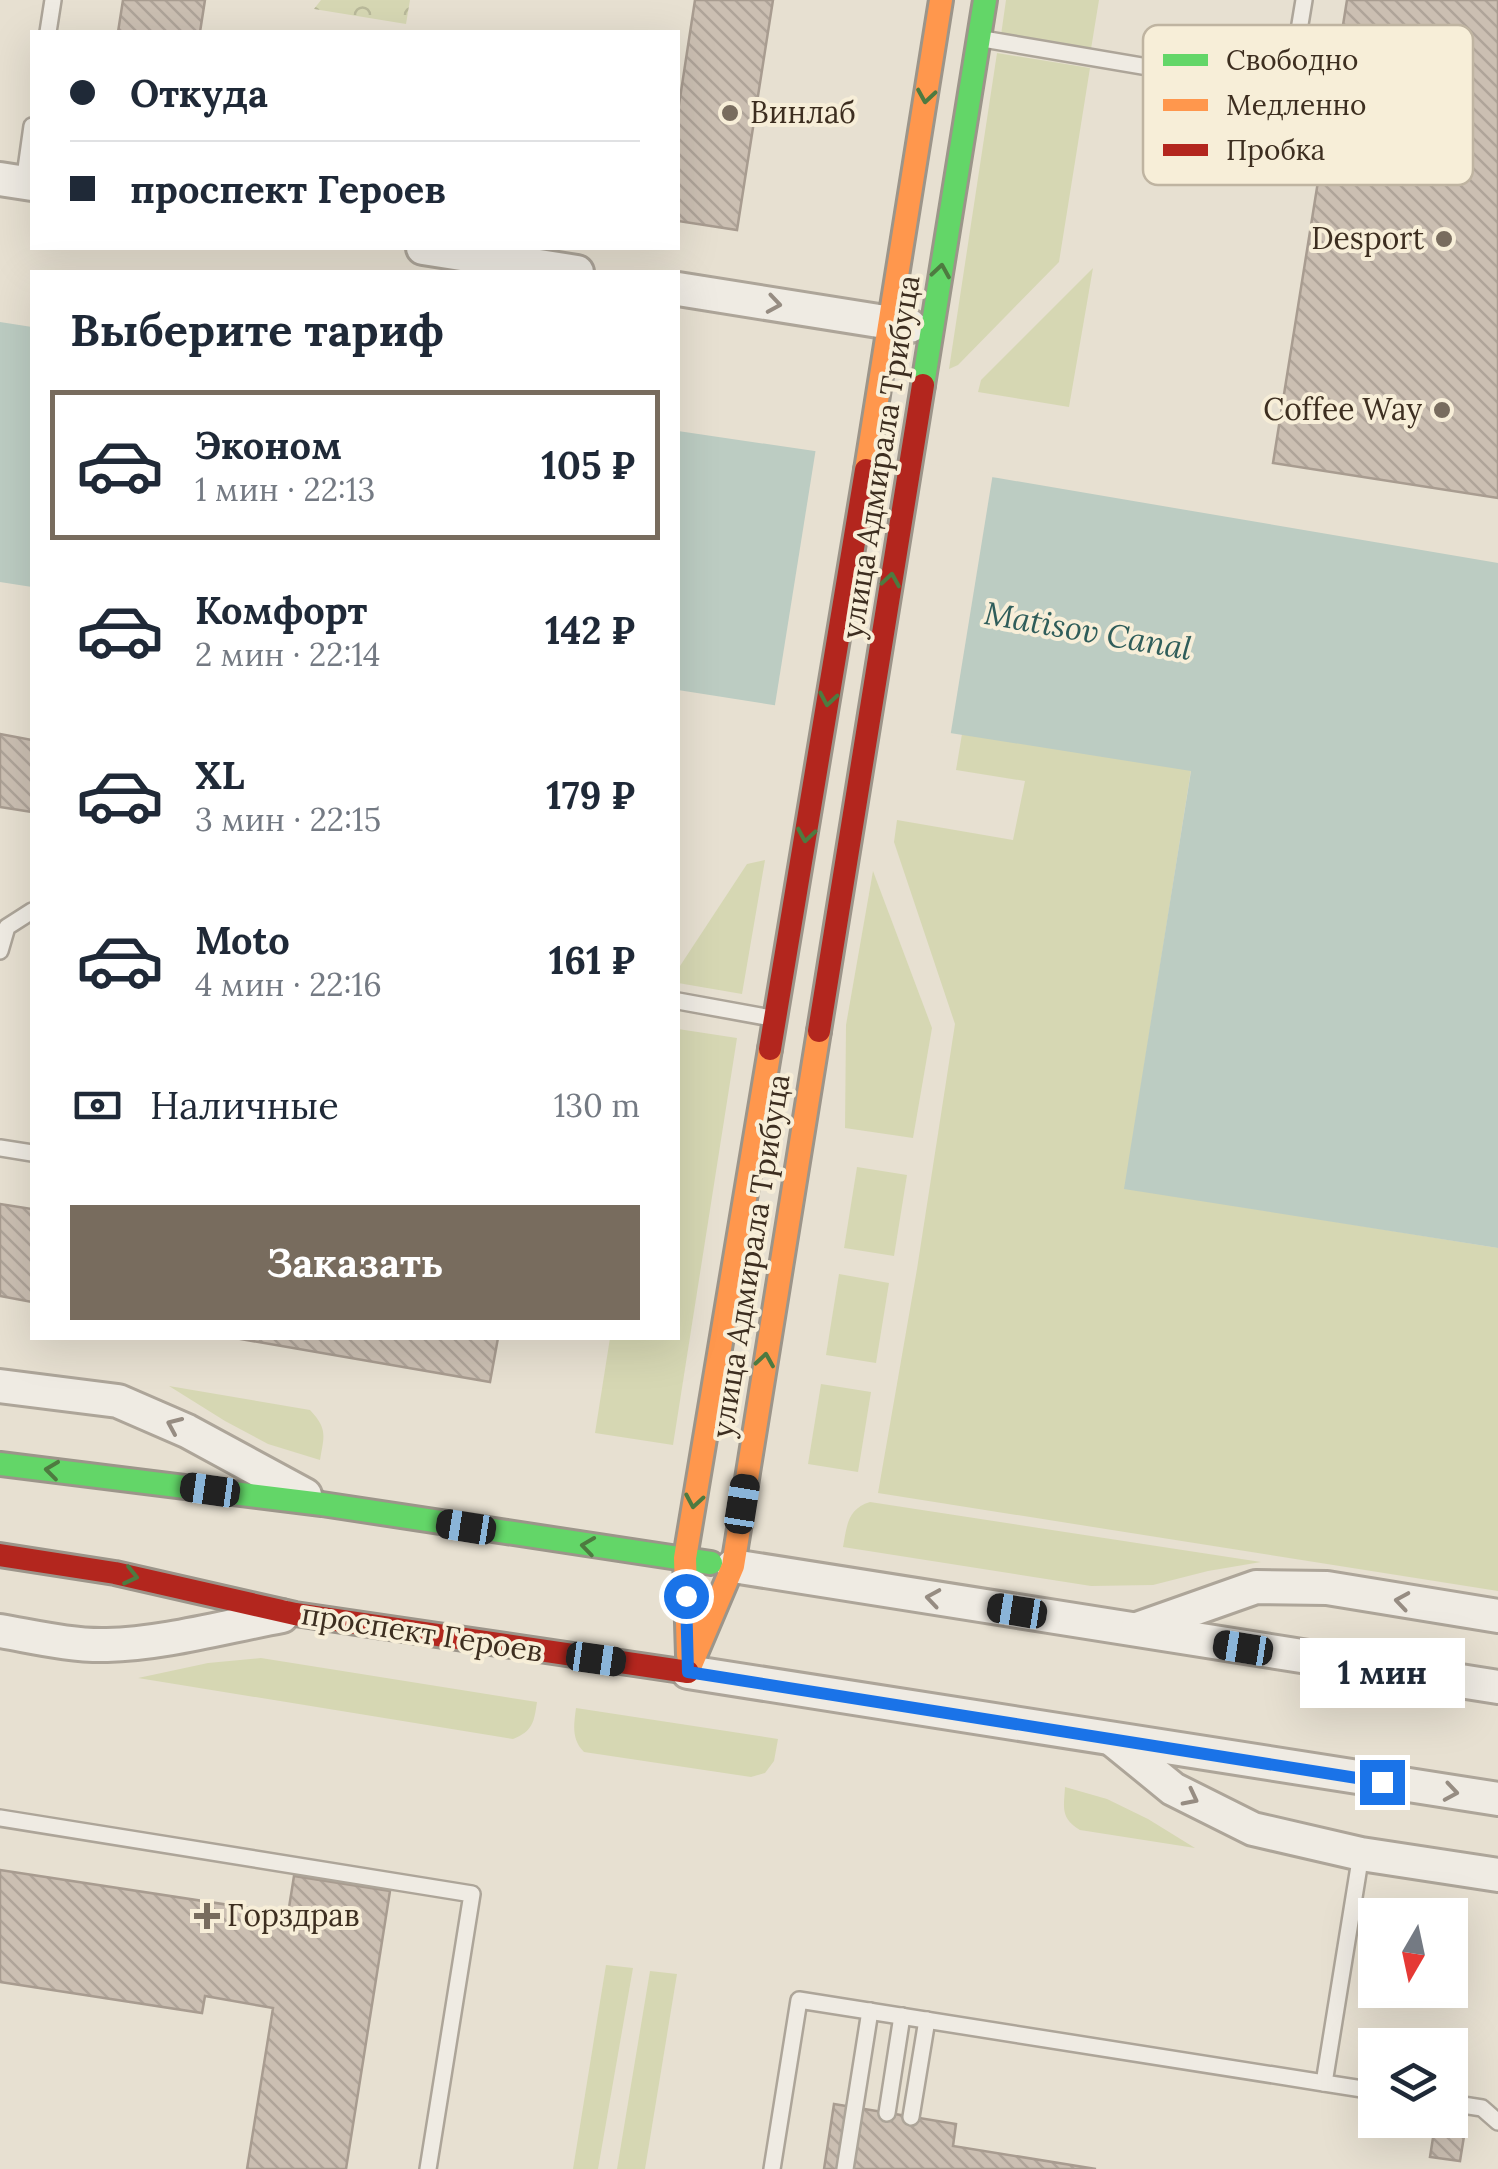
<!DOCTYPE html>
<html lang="ru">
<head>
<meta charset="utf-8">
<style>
	body { margin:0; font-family:Lora,serif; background:#f2f2f3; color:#1f2937; height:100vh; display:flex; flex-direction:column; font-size:38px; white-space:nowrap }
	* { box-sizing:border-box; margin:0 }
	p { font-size:32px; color:#747a83 }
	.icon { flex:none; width:55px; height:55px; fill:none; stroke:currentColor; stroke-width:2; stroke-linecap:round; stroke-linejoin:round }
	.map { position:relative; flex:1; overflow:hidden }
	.details { position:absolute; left:30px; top:270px; width:650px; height:1070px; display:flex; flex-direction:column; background:#fff; border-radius:0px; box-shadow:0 10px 40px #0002 }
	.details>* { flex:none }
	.guide { position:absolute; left:30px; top:30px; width:650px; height:220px; border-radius:0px; box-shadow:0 10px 40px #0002; display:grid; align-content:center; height:220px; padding:0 40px; background:#fff }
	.needle { width:65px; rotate:189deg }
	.buttons { position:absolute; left:1358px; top:1898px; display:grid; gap:20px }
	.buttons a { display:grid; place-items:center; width:110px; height:110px; border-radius:0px; background:#fff; box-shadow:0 10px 40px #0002; font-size:50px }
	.end { position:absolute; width:45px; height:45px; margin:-22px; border:12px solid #1a73e8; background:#fff; box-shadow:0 0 0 5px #fff }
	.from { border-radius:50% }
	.bubble { position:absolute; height:70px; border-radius:0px; background:#fff; box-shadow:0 10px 40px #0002; font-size:32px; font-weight:800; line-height:70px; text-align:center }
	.car { position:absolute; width:30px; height:60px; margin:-30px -15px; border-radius:12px; box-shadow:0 0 8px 2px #0007; background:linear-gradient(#222 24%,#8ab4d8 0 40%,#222 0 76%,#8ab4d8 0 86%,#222 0) }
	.guide b { display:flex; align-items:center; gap:35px; height:95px; font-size:38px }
	.guide b+b { border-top:2px solid #e0e1e3 }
	.guide i { width:25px; height:25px; background:#1f2937 }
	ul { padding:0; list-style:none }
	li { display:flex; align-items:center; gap:30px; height:150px; margin:0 20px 15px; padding:0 20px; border:5px solid transparent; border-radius:0px }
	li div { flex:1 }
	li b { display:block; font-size:38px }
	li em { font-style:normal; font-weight:800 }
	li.selected { border-color:#786c5e }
	li>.icon { width:90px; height:90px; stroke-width:1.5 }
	h2 { padding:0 40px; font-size:45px; line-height:120px }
	.pay { display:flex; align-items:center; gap:25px; height:110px; padding:0 40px; font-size:38px }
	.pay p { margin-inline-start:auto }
	.primary-button { display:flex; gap:20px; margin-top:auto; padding:20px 40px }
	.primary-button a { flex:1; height:115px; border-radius:0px; background:#786c5e; color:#fff; font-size:40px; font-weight:800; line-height:115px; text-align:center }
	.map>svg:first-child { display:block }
</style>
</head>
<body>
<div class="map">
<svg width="1498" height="2169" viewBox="0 0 1498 2169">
	<defs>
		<pattern id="forest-crowns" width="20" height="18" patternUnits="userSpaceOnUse" patternTransform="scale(2.5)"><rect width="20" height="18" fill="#d6d7b3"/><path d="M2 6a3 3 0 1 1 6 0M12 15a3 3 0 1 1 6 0" fill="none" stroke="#b9b99a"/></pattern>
		<pattern id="building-back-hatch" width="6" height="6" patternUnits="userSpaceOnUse" patternTransform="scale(2.5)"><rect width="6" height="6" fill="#cbbfb2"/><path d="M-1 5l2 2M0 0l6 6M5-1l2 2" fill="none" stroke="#afa499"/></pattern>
	</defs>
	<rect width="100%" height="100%" fill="#e7e0d1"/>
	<g fill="#d6d7b3">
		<polygon points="1006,0 1099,0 1091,49 1001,35"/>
		<polygon points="997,53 1090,68 1059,262 958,365 949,369"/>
		<polygon points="1093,268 1069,407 978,392 981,380"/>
		<polygon points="962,734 1191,770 1125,1188 1498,1248 1498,1591 878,1493 917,1269 955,1024 894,842 897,820 1013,840 1025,781 956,770"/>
		<polygon points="765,860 742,994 678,983 678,969 747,864"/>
		<polygon points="873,871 932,1028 913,1138 845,1128 846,1025"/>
		<polygon points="678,1029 737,1038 673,1445 595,1433 610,1338 678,1338"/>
		<polygon points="857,1167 907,1175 894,1256 844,1248"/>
		<polygon points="839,1274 889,1283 876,1363 826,1355"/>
		<polygon points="821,1384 871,1392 858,1472 808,1464"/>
		<path d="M169,1386L310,1410C328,1429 324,1436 320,1460L268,1444L225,1421Z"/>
		<path d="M870,1502L1261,1562L1208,1571L1153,1585L1091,1586L843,1547C847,1526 847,1509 870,1502Z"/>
		<path d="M261,1658L537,1702C534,1722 533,1731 513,1739L138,1678L208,1663Z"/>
		<path d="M576,1708L778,1739L774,1761L765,1773L751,1777L584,1752C571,1739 574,1724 576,1708Z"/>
		<path d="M1065,1787L1107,1799L1148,1819L1195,1848L1080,1830C1060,1818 1064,1807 1065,1787Z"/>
		<polygon points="606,1965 633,1968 598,2169 573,2169"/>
		<polygon points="650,1971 677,1974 645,2169 617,2169"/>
	</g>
	<polygon fill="url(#forest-crowns)" points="321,0 410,0 406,24 314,9"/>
	<g fill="#bcccc2">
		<polygon points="0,322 32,327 32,587 0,582"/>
		<polygon points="678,431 998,478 1498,563 1498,1248 1124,1189 1191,771 678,690"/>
	</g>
	<polygon fill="#e7e0d1" points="816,448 993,473 950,738 774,711"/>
	<g fill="url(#building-back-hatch)" stroke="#a89c90" stroke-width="2.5">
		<polygon points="123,0 205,0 200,32 118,32"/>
		<polygon points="695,0 773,0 737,230 678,221 678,111"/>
		<polygon points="1347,0 1498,0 1498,498 1273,463"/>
		<polygon points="0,734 32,740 32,812 0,807"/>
		<polygon points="0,1204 32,1209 32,1302 0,1296"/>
		<polygon points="235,1338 498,1338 490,1382"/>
		<polygon points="0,1870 288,1914 294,1876 390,1891 346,2169 247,2169 273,2008 205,1996 202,2013 0,1982"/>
		<polygon points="834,2104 956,2124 953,2146 1096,2169 824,2169"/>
		<polygon points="1435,2125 1465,2130 1460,2161 1430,2157"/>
	</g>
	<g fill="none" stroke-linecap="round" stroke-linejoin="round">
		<g stroke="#ada599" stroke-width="20">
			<g id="lane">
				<polyline points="48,32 53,0"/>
				<polyline points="983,39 1289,91 1304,0"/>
				<polyline points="24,183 32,126"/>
				<polyline points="0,951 7,927 32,911"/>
				<polyline points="678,1001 771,1018"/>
				<polyline points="0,1148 32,1153"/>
				<polyline points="0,1818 472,1894 428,2169"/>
				<polyline points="1361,1854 1324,2083 1375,2091"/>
				<polyline points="1450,2103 1482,2108 1498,2122"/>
				<polyline points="887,2113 902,2016"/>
				<polyline points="911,2117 927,2020"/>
				<polyline points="772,2169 799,2000 1324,2083"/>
				<polyline points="845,2169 870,2011"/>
			</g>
		</g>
		<g stroke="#ada599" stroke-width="38">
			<g id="street">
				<polyline points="0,179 32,184"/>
				<polyline points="423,248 577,272"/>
				<polyline points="678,289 910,326"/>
				<polyline points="0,1386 118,1401 187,1431 305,1495"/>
				<polyline points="733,1566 1498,1687"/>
				<polyline points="1137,1629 1256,1587 1327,1588 1498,1616"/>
				<path d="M0,1631C35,1637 71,1646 107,1645C163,1644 227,1626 282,1616"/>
				<polyline points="688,1672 1498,1799"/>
				<polyline points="1113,1740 1173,1789 1253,1829 1361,1854 1498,1875"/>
			</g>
		</g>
		<g stroke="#9c958a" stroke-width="28">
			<g id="fast">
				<polyline points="923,385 985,0"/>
				<polyline points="0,1464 322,1504 711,1563"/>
			</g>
		</g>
		<g stroke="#9c958a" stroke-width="28">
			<g id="slow">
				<polyline points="866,470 941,0"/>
				<polyline points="688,1655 685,1558 770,1049"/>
				<polyline points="688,1672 733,1566 819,1031"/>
			</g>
		</g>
		<g stroke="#9c958a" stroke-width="28">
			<g id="jam">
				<polyline points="819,1031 923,385"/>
				<polyline points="770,1049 866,470"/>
				<polyline points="0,1555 115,1573 295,1614 688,1672"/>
			</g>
		</g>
		<use href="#lane" stroke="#efebe3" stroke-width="15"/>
		<use href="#street" stroke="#efebe3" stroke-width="32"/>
		<use href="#fast" stroke="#63d668" stroke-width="22"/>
		<use href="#slow" stroke="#ff974d" stroke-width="22"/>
		<use href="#jam" stroke="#b3261e" stroke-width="22"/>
	</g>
	<defs><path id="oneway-chevron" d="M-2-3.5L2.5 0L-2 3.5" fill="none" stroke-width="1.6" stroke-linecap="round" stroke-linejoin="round" transform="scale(2.5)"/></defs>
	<g stroke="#4e7a40">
		<use href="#oneway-chevron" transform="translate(926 96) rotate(99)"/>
		<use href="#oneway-chevron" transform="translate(941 271) rotate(-81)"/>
		<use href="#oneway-chevron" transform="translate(891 580) rotate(-81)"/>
		<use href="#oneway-chevron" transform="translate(828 699) rotate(100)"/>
		<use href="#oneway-chevron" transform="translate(806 835) rotate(99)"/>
		<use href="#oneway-chevron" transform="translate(765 1360) rotate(-81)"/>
		<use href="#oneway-chevron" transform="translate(52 1470) rotate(-173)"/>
		<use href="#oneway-chevron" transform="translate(694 1501) rotate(100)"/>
		<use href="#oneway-chevron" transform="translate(588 1546) rotate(-172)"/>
		<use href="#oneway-chevron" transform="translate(131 1576) rotate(13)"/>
	</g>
	<g stroke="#968c82">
		<use href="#oneway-chevron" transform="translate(774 304) rotate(9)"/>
		<use href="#oneway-chevron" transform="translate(174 1425) rotate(-156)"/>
		<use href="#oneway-chevron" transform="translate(933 1598) rotate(-171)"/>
		<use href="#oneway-chevron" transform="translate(1402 1601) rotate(-171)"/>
		<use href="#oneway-chevron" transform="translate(1451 1792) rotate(9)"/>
		<use href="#oneway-chevron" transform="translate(1191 1798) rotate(27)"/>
	</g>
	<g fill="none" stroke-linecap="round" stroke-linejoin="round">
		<polyline stroke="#1a73e8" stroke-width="12" points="686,1596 688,1672 1382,1782"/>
	</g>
	<g fill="#786c5e" stroke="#f7eed8" stroke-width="4">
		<circle cx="730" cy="113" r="10"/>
		<circle cx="1444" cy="239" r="10"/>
		<circle cx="1442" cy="410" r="10"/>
		<path d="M202 1901h10v10h10v10h-10v10h-10v-10h-10v-10h10z"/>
	</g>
	<g text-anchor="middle" stroke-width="8" stroke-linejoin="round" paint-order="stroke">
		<g font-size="30" fill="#3d2e20" stroke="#f7eed8" text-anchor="start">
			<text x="750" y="123">Винлаб</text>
			<text x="1424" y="249" text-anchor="end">Desport</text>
			<text x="1422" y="420" text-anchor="end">Coffee Way</text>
			<text x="227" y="1926">Горздрав</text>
		</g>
		<g font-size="30" fill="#3d2e20" stroke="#f7eed8">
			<text transform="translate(881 457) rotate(-81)" y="10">улица Адмирала Трибуца</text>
			<text transform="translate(751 1256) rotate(-81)" y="10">улица Адмирала Трибуца</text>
			<text transform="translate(422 1633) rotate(9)" y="10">проспект Героев</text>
		</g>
		<g font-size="32" font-style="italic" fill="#2f5d5a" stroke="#f7eed8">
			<text transform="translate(1088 631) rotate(10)" y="11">Matisov Canal</text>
		</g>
	</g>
	<rect x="1143" y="25" width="330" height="160" rx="15" fill="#f7eed8" stroke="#bfb4a1" stroke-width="2.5"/>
	<rect x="1163" y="54" width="45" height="12" fill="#63d668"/>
	<rect x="1163" y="99" width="45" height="12" fill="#ff974d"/>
	<rect x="1163" y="144" width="45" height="12" fill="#b3261e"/>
	<g font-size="28" fill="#3d2e20">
		<text x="1226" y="70">Свободно</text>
		<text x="1226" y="115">Медленно</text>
		<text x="1226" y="160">Пробка</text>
	</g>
</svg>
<div class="buttons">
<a><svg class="needle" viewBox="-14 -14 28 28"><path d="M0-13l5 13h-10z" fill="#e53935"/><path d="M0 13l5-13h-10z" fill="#747a83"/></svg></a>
<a><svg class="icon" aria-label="layers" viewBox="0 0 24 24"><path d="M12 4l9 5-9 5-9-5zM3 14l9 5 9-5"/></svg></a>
</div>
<i class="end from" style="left:686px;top:1596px"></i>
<i class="end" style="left:1382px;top:1782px"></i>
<div class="bubble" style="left:1300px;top:1638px;width:165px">1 мин</div>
<i class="car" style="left:210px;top:1490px;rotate:278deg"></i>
<i class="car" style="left:742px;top:1504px;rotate:9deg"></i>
<i class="car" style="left:466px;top:1527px;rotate:279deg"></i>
<i class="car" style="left:1017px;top:1611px;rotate:279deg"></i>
<i class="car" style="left:1243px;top:1648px;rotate:279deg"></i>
<i class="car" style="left:596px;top:1659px;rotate:98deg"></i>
<div class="guide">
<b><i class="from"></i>Откуда</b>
<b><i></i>проспект Героев</b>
</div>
<section class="details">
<h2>Выберите тариф</h2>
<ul>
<li class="selected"><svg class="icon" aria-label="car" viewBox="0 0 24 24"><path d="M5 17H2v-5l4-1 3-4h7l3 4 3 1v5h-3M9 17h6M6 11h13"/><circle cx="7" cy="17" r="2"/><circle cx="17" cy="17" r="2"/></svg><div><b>Эконом</b><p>1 мин · 22:13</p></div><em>105 ₽</em></li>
<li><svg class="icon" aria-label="car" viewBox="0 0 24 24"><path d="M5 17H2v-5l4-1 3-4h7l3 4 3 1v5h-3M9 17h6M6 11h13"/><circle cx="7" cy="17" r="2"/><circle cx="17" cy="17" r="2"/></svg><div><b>Комфорт</b><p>2 мин · 22:14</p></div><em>142 ₽</em></li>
<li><svg class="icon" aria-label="car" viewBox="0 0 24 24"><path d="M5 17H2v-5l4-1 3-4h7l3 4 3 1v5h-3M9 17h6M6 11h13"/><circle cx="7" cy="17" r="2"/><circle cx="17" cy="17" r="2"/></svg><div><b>XL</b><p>3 мин · 22:15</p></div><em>179 ₽</em></li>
<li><svg class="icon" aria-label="car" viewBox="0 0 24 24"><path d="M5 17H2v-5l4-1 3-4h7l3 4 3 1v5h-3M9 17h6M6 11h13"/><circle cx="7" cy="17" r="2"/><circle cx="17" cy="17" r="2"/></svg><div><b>Moto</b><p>4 мин · 22:16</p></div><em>161 ₽</em></li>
</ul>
<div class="pay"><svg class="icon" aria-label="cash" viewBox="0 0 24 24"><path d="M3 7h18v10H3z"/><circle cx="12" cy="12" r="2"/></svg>Наличные<p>130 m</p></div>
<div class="primary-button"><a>Заказать</a></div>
</section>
</div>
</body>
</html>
